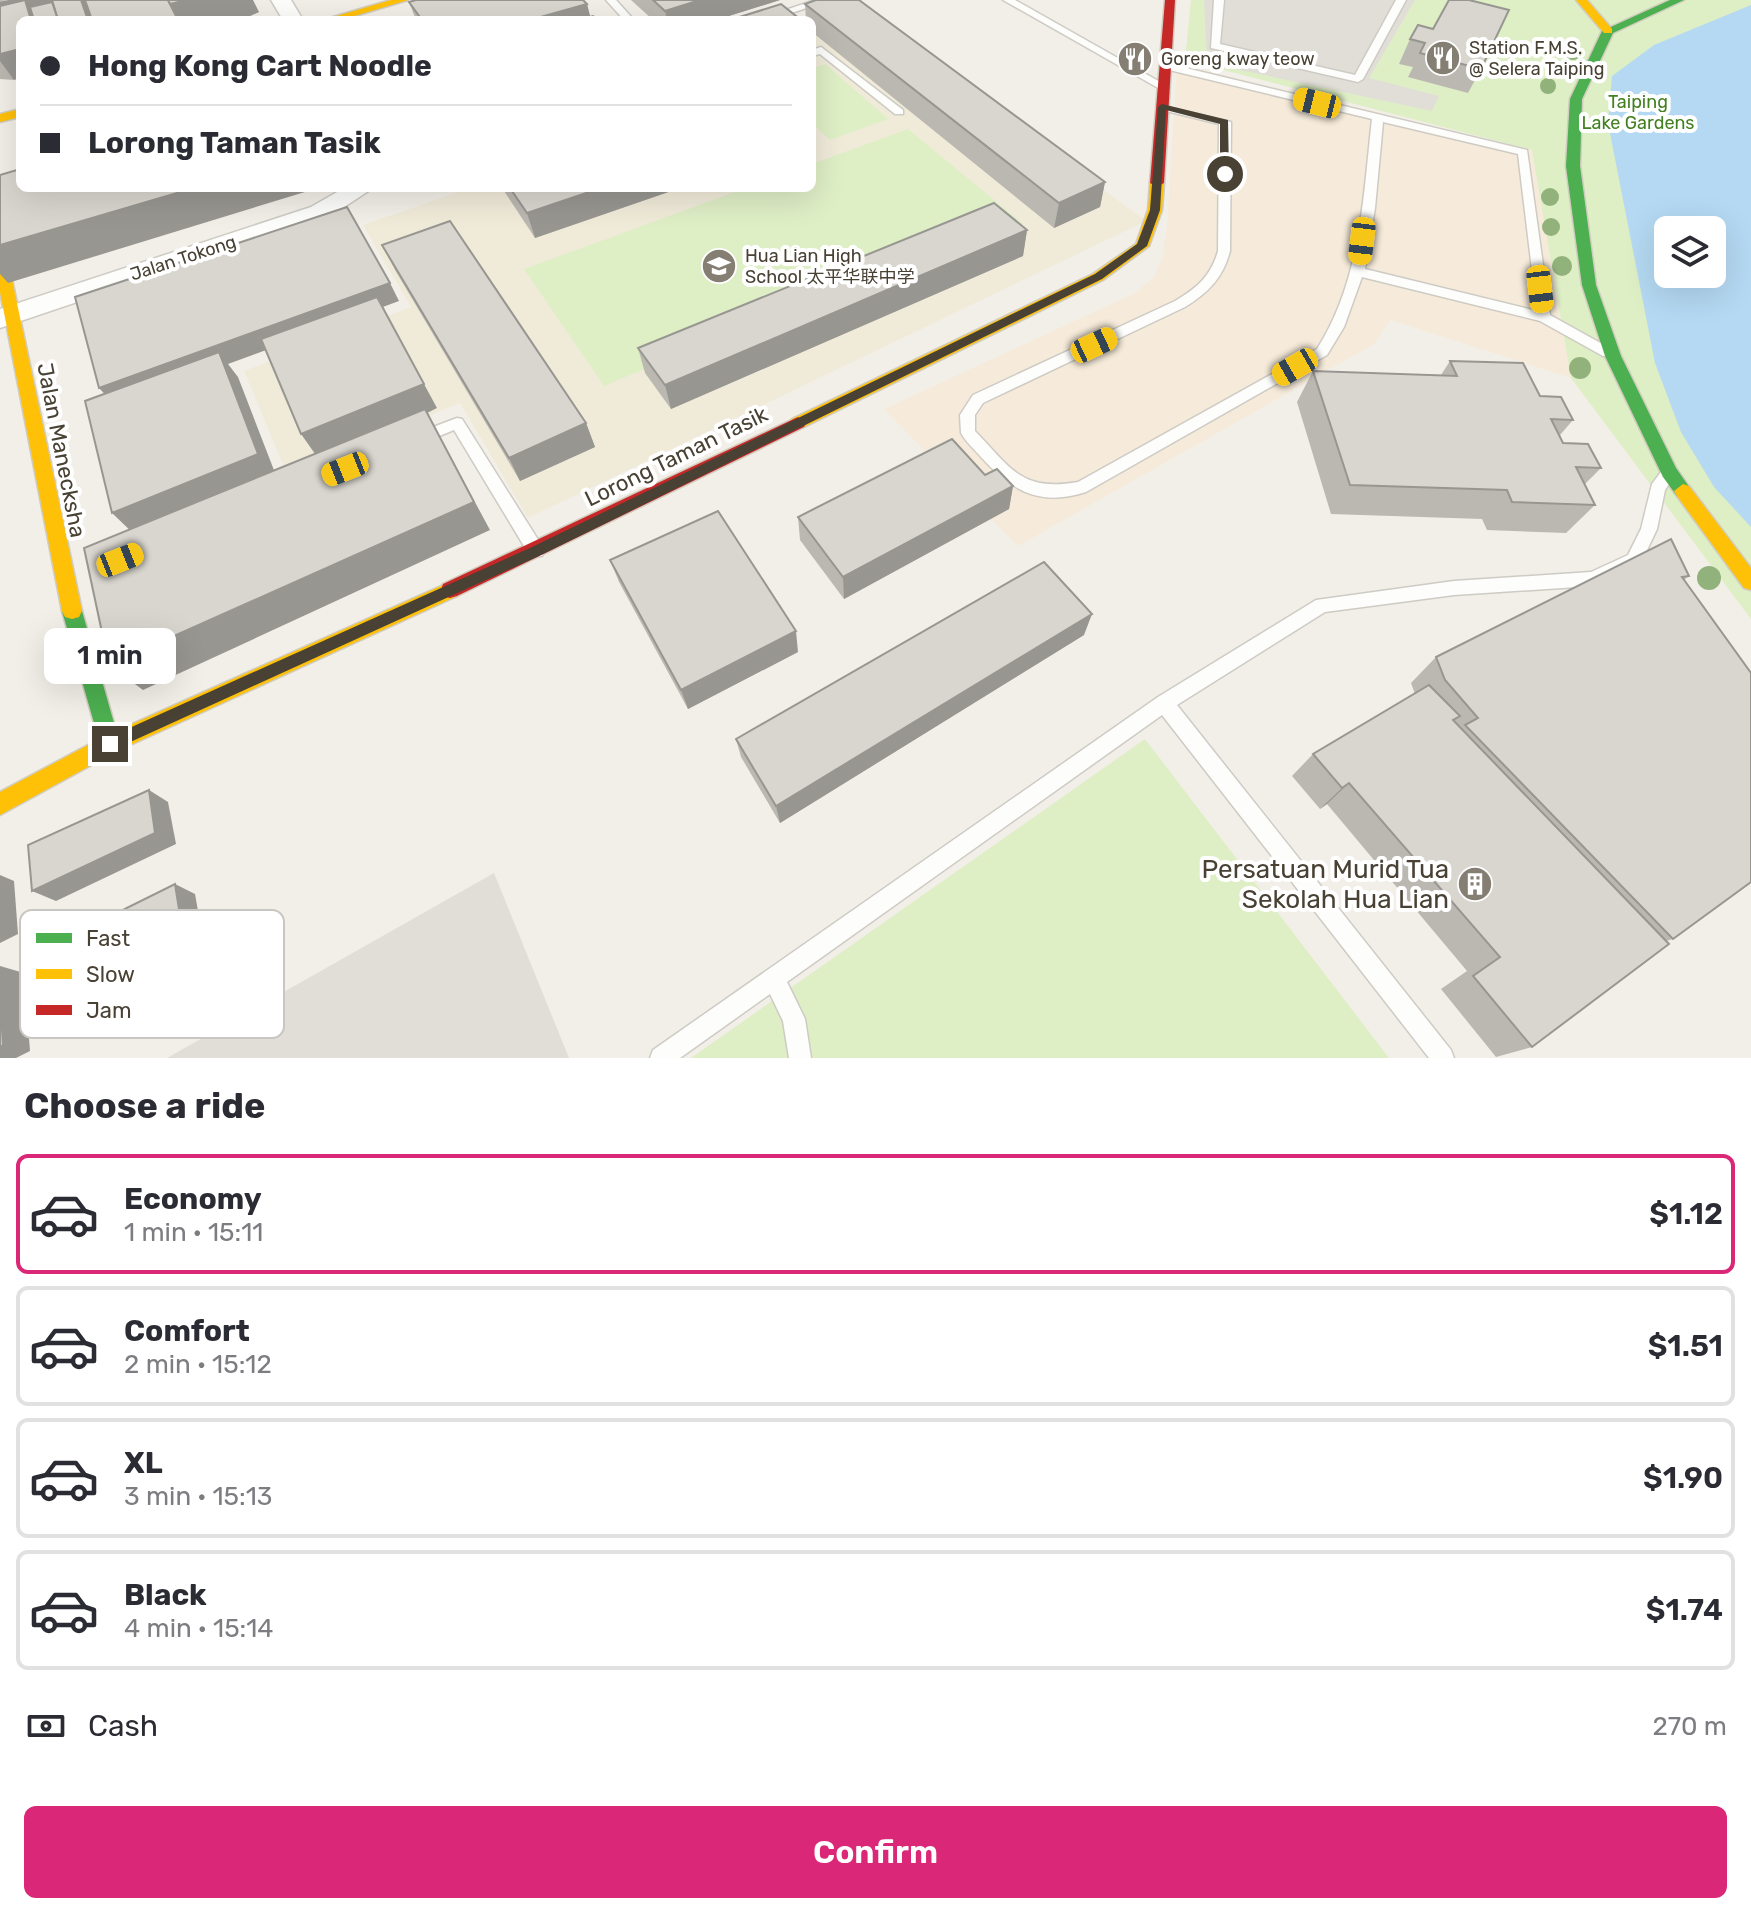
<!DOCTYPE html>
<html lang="en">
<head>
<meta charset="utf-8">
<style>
	body { margin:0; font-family:Rubik,"Noto Sans SC",sans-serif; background:#f7f7f7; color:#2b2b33; height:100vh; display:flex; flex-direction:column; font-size:30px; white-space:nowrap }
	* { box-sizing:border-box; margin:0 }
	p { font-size:26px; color:#7c7c81 }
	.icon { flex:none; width:44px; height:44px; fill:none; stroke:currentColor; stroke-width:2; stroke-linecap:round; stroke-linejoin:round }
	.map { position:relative; height:1058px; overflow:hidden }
	.drawer { display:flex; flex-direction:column; background:#fff; flex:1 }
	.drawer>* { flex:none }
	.banner { position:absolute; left:16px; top:16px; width:800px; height:176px; border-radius:12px; box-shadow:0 8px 32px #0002; display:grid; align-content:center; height:176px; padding:0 24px; background:#fff }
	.tools { position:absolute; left:1654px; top:216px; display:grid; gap:16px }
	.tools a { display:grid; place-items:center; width:72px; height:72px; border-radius:12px; background:#fff; box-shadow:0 8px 32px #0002; font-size:40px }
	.end { position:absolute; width:36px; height:36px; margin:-18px; border:10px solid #484134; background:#fff; box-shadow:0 0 0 4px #fff }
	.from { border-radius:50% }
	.bubble { position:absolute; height:56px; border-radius:12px; background:#fff; box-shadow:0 8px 32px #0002; font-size:26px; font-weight:600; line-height:56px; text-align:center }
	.car { position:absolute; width:24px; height:48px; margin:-24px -12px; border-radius:10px; box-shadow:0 0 6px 2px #0007; background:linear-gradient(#f5c518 24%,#345 0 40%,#f5c518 0 76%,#345 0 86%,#f5c518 0) }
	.banner b { display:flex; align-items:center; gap:28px; height:76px; font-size:30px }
	.banner b+b { border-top:2px solid #e1e1e2 }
	.banner i { width:20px; height:20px; background:#2b2b33 }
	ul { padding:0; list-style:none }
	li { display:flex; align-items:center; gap:24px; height:120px; margin:0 16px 12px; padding:0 8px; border:4px solid #e1e1e2; border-radius:12px }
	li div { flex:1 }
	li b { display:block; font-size:30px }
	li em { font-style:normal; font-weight:600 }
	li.current { border-color:#db2777 }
	li>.icon { width:72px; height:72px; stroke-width:1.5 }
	h2 { padding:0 24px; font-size:36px; line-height:96px }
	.pay { display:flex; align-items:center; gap:20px; height:88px; padding:0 24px; font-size:30px }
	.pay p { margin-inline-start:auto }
	.button { display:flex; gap:16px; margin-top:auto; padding:16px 24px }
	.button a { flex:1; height:92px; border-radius:12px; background:#db2777; color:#fff; font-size:32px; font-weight:600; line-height:92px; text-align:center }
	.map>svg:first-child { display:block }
</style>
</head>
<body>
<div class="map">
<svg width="1751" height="1058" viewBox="0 0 1751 1058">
	<rect width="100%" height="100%" fill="#f2efe8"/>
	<polygon fill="#f6ebda" points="1177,64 1532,150 1571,378 1390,320 1374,344 1018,546 884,409 1135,293 1155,276 1162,258 1167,225"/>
	<polygon fill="#f0ebd9" points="853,5 1146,221 528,518 460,403 287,474 244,371 411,307 363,225 456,193 454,188 812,188 812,20 804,20"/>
	<g fill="#deeec5" fill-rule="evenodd">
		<path d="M1191,0H1751V619L1571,378L1532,150L1185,60ZM1668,230H1712V274H1668Z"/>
		<polygon points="825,64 888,119 830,140 812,123 812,69"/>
		<polygon points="908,129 1023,224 1001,233 989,224 604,386 524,269 746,188 812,188 812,164"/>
		<polygon points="1145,739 1389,1058 691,1058"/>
	</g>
	<g fill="#e1ded8">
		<polygon points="1204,0 1415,0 1369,78 1439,96 1432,111 1207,63"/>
		<polygon points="494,873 569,1058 167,1058"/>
	</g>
	<path fill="#b5d9f3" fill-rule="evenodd" d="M1751,5V527L1714,487L1681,432L1655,363L1608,123L1612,76L1654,45ZM1668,230H1712V274H1668Z"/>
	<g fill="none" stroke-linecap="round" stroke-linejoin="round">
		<g stroke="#cecbc4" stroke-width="3">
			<g id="lane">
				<polygon points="606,0 616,0 634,20 624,20"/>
				<polygon points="815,0 830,0 771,20 756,20"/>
				<polygon points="1003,0 1015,0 1169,87 1160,89"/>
				<polygon points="1214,0 1224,0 1220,44 1355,75 1396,0 1406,0 1363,79 1358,82 1211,48"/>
				<polygon points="821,47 903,110 903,114 895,114 820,54 812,56 812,50"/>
				<path d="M1165,63L1527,150L1550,315L1613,350L1615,353L1613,356H1603L1540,321L1362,277L1344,327L1327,355L1086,492C1039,507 1012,491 981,457C974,449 966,442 961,433L960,415L973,395L1175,301C1197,288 1211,276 1218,251L1219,124L1158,109V105L1231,122L1230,251C1223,278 1208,293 1185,307L983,403L975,415V431C1011,468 1021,492 1078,482L1317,349C1361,280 1363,198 1372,119L1161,68L1160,66ZM1383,122L1518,154L1537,311L1365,269L1375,208Z"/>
				<polygon points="457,418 462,419 542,546 544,551 542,556 530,556 454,430 417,445 410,439 412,435"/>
				<polygon points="1669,466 1677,472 1665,490 1657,529 1640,565 1593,586 1454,595 1325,612 1177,705 1451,1050 1454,1058 1429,1058 1162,715 787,982 805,1019 811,1058 789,1058 783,1021 770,994 680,1058 650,1058 653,1050 1158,697 1316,600 1454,581 1591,572 1628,555 1641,529 1652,484 1664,468"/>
			</g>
		</g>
		<g stroke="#cecbc4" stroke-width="3">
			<g id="street">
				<polygon points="271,0 291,0 303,20 283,20"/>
				<polygon points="344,188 373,188 329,217 0,328 0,309 311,207"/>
			</g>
		</g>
		<g stroke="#d1ccbf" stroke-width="3">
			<g id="fast">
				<polygon points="1670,0 1684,0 1613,33 1582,99 1580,166 1596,285 1621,356 1676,468 1692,491 1683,498 1677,496 1663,477 1605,356 1582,285 1566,166 1570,99 1602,31"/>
				<polygon points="72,603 79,605 82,611 120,744 117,751 110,754 103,751 100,744 62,611 65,605"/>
			</g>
		</g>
		<g stroke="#d1ccbf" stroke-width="3">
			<g id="slow">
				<polygon points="391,0 408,0 341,20 323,20"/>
				<polygon points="1576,0 1587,0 1612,29 1612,33 1604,33"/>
				<polygon points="20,109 20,117 0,122 0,114"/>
				<polygon points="1157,179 1164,183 1162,210 1149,246 1103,280 804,427 792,427 790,423 792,419 1093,274 1136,244 1148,210 1150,183"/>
				<polygon points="0,251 7,256 82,611 79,617 72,619 65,617 62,611 0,292"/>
				<polygon points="1683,484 1689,486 1751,568 1751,590 1744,588 1677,496 1674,491"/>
				<polygon points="450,582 457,584 459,590 457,596 117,751 0,815 0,792 103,737"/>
			</g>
		</g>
		<g stroke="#d1ccbf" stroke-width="3">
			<g id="jam">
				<polygon points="1165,0 1175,0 1164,183 1157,187 1150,183"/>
				<polygon points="798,417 806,423 804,427 457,596 450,598 443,596 441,590 443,584"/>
			</g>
		</g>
		<use href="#lane" fill="#fdfdfc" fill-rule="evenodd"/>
		<use href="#street" fill="#fdfdfc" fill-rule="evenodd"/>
		<use href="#fast" fill="#4caf50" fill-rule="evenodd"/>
		<use href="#slow" fill="#ffc107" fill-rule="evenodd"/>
		<use href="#jam" fill="#c62828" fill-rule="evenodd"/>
	</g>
	<g fill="#92b27b">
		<circle cx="1573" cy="52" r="8"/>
		<circle cx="1548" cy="86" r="8"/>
		<circle cx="1550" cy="197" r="9"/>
		<circle cx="1551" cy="227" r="9"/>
		<circle cx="1562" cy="266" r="10"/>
		<circle cx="1580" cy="368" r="11"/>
		<circle cx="1709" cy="578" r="12"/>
	</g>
	<g fill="#bbb8b2">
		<polygon points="0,0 259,12 241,20 20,20 14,80 0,79"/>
		<polygon points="631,0 780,0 716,20 653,20"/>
		<polygon points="409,2 587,4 590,16 597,20 416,20"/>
		<polygon points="805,4 1105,182 1100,207 1054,228 812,32 812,20 806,20"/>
		<polygon points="1418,25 1481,69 1468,93 1408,77 1413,67 1399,64 1410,39"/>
		<polygon points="502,188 680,188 535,238"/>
		<polygon points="1027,230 1023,256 671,409 645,373 638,348"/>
		<polygon points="382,245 586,423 595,447 520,481 395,270"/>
		<polygon points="1450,361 1540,396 1573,420 1560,435 1563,443 1601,468 1585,484 1595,505 1566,533 1487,530 1482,519 1331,514 1297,402 1313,371 1441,375"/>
		<polygon points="985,475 1013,486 1009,509 844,599 800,540 798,517"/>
		<polygon points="1671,539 1689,576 1684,580 1673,939 1666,941 1532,1047 1496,1057 1441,989 1467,971 1327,804 1320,809 1292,776 1313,754 1415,694 1411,683 1436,657"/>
		<polygon points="610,560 798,652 688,709 619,582"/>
		<polygon points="1084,635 780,823 741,757 736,739"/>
	</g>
	<g fill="#989691">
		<polygon points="9,0 91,0 97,20 31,20 0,22 0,2"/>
		<polygon points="187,0 253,0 259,12 241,20 168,20 170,4"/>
		<polygon points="700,0 780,0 716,20 667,20 665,11"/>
		<polygon points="587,4 591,20 530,20"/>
		<polygon points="20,49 20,78 14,80 0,61 0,54"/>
		<polygon points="1105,182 1100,207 1054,228 1059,203"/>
		<polygon points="194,188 318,188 8,283 0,274 0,245"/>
		<polygon points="601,188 680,188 535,238 527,213"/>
		<polygon points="1027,230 1023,256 671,409 665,385"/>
		<polygon points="390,283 399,301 228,364 238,377 277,478 136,536 112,513 115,405 99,388"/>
		<polygon points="424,384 437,408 427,413 490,530 143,690 109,665 318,458 301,434"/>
		<polygon points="586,423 595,447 520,481 509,458"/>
		<polygon points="1013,486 1009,509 844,599 843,577"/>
		<polygon points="1092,614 1084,635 780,823 776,806"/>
		<polygon points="796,631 798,652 688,709 681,690"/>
		<polygon points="1349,783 1327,804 1320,809 1342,788"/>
		<polygon points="149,790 168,802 176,844 56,901 32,891"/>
		<polygon points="0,875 14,881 18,934 0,943"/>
		<polygon points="175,884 195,894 205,950 82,1012 57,1006"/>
		<polygon points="0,966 24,973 30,1051 16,1058 0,1058"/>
	</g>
	<g fill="#d9d6cf" stroke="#989691" stroke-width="2">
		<polygon points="25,0 31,20 20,20 20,49 0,54 0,6"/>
		<polygon points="52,0 81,0 88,20 58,20"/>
		<polygon points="85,0 168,0 177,18 168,20 92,20"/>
		<polygon points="168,0 187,0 170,4"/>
		<polygon points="416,0 583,0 587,4 530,20 422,20 409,2"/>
		<polygon points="653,0 700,0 665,11"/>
		<polygon points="816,0 859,0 1105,182 1059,203 805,4"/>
		<polygon points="1449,0 1469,0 1509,10 1481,69 1420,53 1425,43 1410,39 1418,25 1433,29"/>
		<polygon points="52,2 58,20 34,20 30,7"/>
		<polygon points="781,4 796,16 785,20 730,20"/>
		<polygon points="593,16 597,20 578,20"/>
		<polygon points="20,169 20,188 194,188 0,245 0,175"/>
		<polygon points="510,188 601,188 527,213"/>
		<polygon points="994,203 1027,230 665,385 638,348"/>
		<polygon points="347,207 390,283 99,388 75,297"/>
		<polygon points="450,221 586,423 509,458 382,245"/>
		<polygon points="377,297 424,384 301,434 261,339"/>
		<polygon points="219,352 258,454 112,513 85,401"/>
		<polygon points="1450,361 1523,363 1540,396 1561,397 1573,420 1551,419 1563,443 1588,444 1601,468 1576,467 1595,505 1512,502 1507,490 1350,485 1313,371 1457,376"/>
		<polygon points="425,409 474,502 109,665 84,548"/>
		<polygon points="952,439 985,475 997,469 1013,486 843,577 798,517"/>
		<polygon points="718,511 796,631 681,690 610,560"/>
		<polygon points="1671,539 1689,576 1682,577 1751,673 1751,882 1673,939 1465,725 1478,718 1445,680 1436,657"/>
		<polygon points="1044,562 1092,614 776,806 736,739"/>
		<polygon points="1429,685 1460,716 1453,720 1669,944 1532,1047 1473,976 1500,957 1349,783 1342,788 1313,754"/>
		<polygon points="149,790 155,833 32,891 28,845"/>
		<polygon points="175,884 184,941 57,1006 52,945"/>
		<polygon points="0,998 3,1045 0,1047"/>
	</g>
	<polygon fill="#484134" points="1162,104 1228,120 1229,174 1225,177 1220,174 1220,124 1166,110 1160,210 1147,246 1102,279 541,555 115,749 105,749 105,739 532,547 1095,274 1137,244 1150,210 1158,107"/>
	<defs>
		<g id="restaurant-disc" transform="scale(1.8)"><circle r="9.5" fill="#847e73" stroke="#fff"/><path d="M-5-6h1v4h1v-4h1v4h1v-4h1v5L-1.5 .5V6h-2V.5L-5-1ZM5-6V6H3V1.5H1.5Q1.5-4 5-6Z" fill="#fff"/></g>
		<g id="school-disc" transform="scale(1.8)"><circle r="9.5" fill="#847e73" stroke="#fff"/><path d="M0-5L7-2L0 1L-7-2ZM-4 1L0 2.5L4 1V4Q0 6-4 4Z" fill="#fff"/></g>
		<g id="building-disc" transform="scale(1.8)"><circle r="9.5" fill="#847e73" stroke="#fff"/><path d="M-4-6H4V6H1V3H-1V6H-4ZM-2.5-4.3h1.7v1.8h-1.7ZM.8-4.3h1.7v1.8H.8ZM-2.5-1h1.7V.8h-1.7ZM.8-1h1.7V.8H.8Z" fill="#fff"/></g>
	</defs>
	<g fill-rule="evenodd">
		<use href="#restaurant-disc" x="1443" y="58"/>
		<use href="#restaurant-disc" x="1135" y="59"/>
		<use href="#school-disc" x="719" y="266"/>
		<use href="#building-disc" x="1475" y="884"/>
	</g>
	<g text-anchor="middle" stroke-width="8" stroke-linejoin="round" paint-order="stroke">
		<g font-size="18" fill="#484134" stroke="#fff" text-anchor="start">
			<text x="1469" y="54">Station F.M.S.<tspan x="1469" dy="21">@ Selera Taiping</tspan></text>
			<text x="1161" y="65">Goreng kway teow</text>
			<text x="745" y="262">Hua Lian High<tspan x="745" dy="21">School 太平华联中学</tspan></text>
		</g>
		<g font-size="18" fill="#438021" stroke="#fff">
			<text x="1638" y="108">Taiping<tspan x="1638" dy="21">Lake Gardens</tspan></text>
		</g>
		<g font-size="18" fill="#484134" stroke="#fff">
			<text transform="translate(183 258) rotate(-18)" y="6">Jalan Tokong</text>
		</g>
		<g font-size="22" fill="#484134" stroke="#fff">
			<text transform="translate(62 450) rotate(79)" y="8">Jalan Manecksha</text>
			<text transform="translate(676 456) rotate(-26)" y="8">Lorong Taman Tasik</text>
		</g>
		<g font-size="26" fill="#484134" stroke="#fff" text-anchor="end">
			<text x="1449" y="878">Persatuan Murid Tua<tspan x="1449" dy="30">Sekolah Hua Lian</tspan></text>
		</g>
	</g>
	<rect x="20" y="910" width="264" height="128" rx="12" fill="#fff" stroke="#c8c6c2" stroke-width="2"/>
	<rect x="36" y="933" width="36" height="10" fill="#4caf50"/>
	<rect x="36" y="969" width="36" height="10" fill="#ffc107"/>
	<rect x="36" y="1005" width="36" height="10" fill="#c62828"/>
	<g font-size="22" fill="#484134">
		<text x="86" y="946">Fast</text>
		<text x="86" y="982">Slow</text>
		<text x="86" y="1018">Jam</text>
	</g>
</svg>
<div class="tools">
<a><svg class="icon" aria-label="layers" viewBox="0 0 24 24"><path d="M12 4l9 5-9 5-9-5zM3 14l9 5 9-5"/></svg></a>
</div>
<i class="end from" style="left:1225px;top:174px"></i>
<i class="end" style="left:110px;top:744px"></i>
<div class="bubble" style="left:44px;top:628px;width:132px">1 min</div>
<i class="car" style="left:1317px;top:103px;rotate:284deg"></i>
<i class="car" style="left:1362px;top:241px;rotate:187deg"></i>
<i class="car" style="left:1540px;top:289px;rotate:173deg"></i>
<i class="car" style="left:1094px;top:345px;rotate:65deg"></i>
<i class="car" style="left:1295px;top:367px;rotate:240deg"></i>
<i class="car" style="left:345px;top:469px;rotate:248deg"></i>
<i class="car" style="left:120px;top:560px;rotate:68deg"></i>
<div class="banner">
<b><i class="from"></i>Hong Kong Cart Noodle</b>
<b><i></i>Lorong Taman Tasik</b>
</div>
</div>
<section class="drawer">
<h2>Choose a ride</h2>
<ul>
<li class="current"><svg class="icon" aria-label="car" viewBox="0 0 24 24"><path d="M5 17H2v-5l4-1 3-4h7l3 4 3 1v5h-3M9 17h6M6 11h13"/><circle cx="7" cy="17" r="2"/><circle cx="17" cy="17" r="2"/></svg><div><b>Economy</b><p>1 min · 15:11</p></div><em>$1.12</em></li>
<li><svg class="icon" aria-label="car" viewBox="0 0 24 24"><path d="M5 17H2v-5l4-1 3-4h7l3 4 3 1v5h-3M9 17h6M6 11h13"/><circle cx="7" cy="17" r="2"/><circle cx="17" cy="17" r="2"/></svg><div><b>Comfort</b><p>2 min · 15:12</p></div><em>$1.51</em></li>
<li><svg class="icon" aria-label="car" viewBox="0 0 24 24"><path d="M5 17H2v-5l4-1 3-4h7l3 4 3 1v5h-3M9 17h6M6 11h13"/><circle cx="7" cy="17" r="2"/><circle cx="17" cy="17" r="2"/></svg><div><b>XL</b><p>3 min · 15:13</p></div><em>$1.90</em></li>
<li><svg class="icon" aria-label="car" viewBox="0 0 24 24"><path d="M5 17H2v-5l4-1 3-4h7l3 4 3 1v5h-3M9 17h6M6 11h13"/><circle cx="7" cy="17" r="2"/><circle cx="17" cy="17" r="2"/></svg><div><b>Black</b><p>4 min · 15:14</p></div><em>$1.74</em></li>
</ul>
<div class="pay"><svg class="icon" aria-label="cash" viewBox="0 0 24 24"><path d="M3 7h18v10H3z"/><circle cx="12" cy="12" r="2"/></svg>Cash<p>270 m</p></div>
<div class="button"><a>Confirm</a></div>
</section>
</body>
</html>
